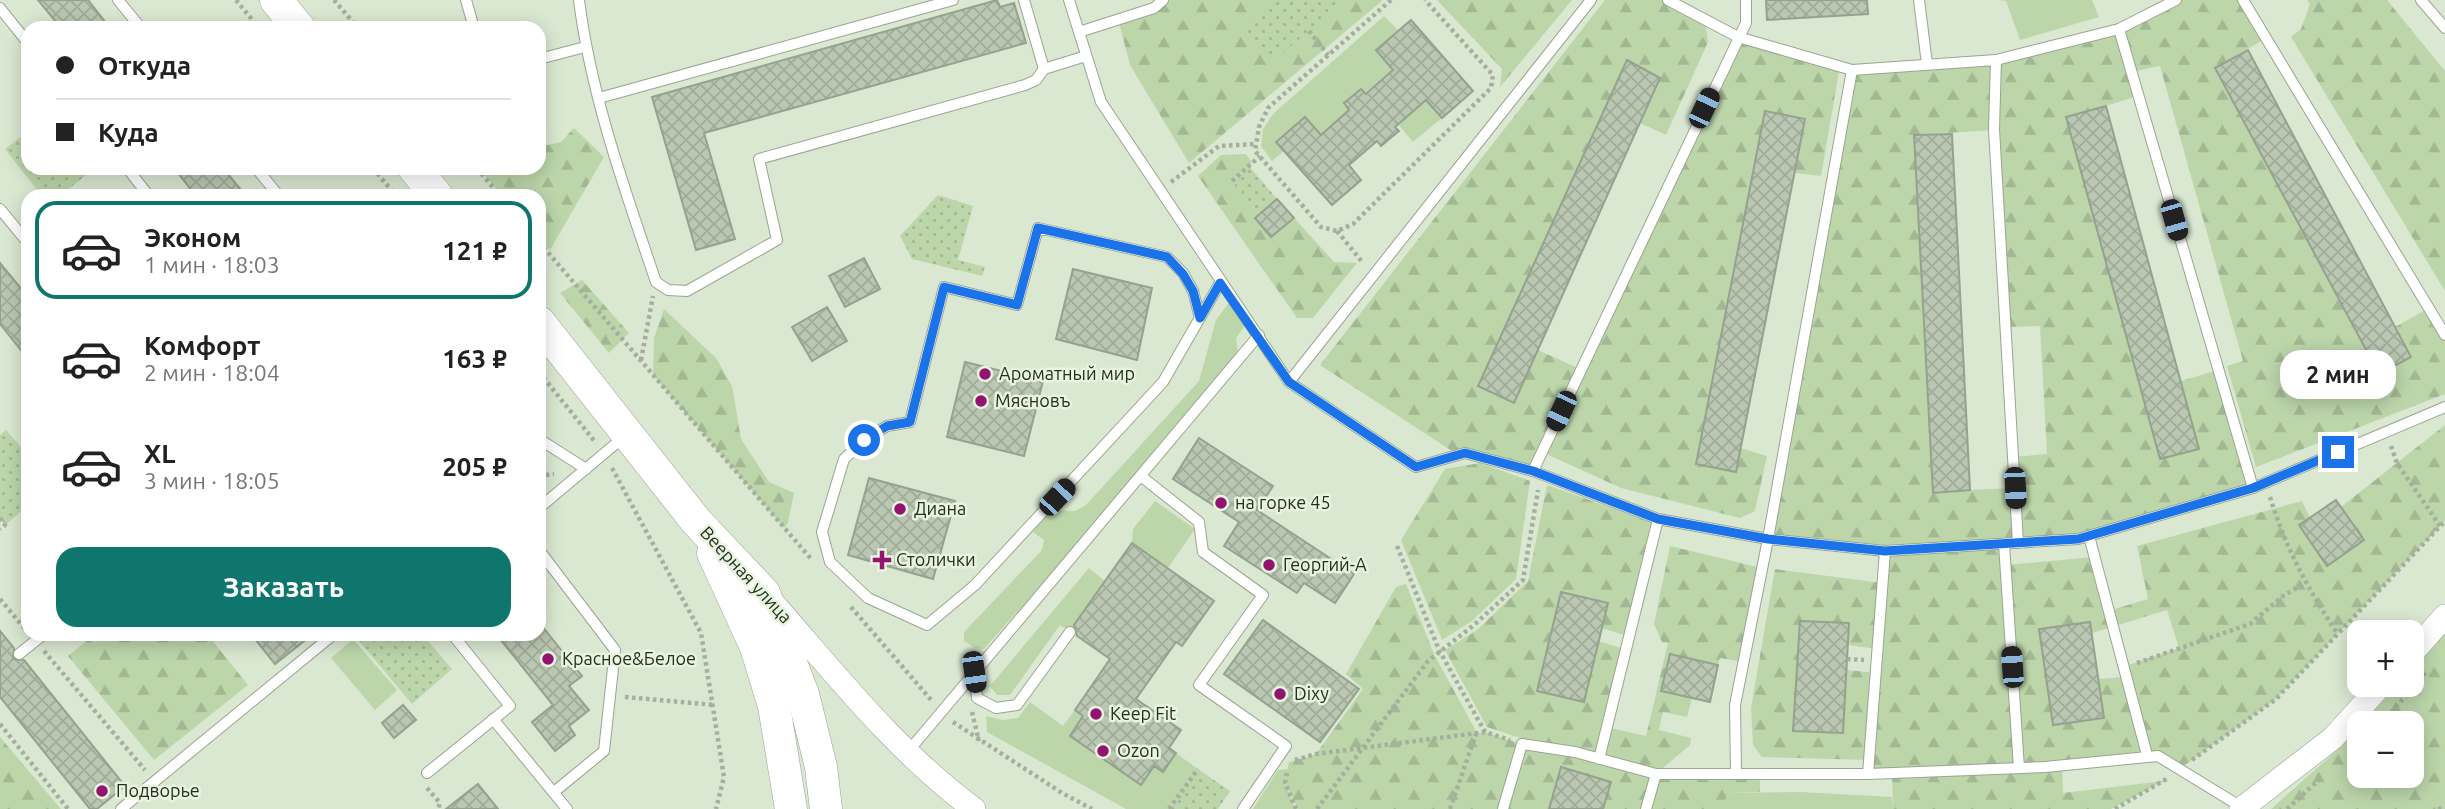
<!DOCTYPE html>
<html lang="ru">
<head>
<meta charset="utf-8">
<style>
	body { margin:0; font-family:Ubuntu,sans-serif; background:#f2f2f2; color:#222; height:100vh; display:flex; flex-direction:column; font-size:26px; white-space:nowrap }
	* { box-sizing:border-box; margin:0 }
	p { font-size:23px; color:#767676 }
	.icon { flex:none; width:38px; height:38px; fill:none; stroke:currentColor; stroke-width:2; stroke-linecap:round; stroke-linejoin:round }
	.map { position:relative; flex:1; overflow:hidden }
	.side { position:absolute; left:21px; top:189px; width:525px; height:452px; display:flex; flex-direction:column; background:#fff; border-radius:21px; box-shadow:0 4px 18px #0003 }
	.side>* { flex:none }
	.hud { position:absolute; left:21px; top:21px; width:525px; height:154px; border-radius:21px; box-shadow:0 4px 18px #0003; display:grid; align-content:center; height:154px; padding:0 35px; background:#fff }
	.controls { position:absolute; left:2347px; top:620px; display:grid; gap:14px }
	.controls a { display:grid; place-items:center; width:77px; height:77px; border-radius:14px; background:#fff; box-shadow:0 4px 18px #0003; font-size:35px }
	.end { position:absolute; width:32px; height:32px; margin:-16px; border:9px solid #1a73e8; background:#fff; box-shadow:0 0 0 4px #fff }
	.from { border-radius:50% }
	.bubble { position:absolute; height:49px; border-radius:21px; background:#fff; box-shadow:0 4px 18px #0003; font-size:23px; font-weight:700; line-height:49px; text-align:center }
	.car { position:absolute; width:21px; height:42px; margin:-21px -10px; border-radius:9px; box-shadow:0 0 5px 2px #0007; background:linear-gradient(#222 24%,#8ab4d8 0 40%,#222 0 76%,#8ab4d8 0 86%,#222 0) }
	.hud b { display:flex; align-items:center; gap:24px; height:66px; font-size:26px }
	.hud b+b { border-top:2px solid #e0e0e0 }
	.hud i { width:18px; height:18px; background:#222 }
	ul { padding:12px 0 0; list-style:none }
	li { display:flex; align-items:center; gap:21px; height:98px; margin:0 14px 10px; padding:0 21px; border:4px solid transparent; border-radius:21px }
	li div { flex:1 }
	li b { display:block; font-size:26px }
	li em { font-style:normal; font-weight:700 }
	li.active { border-color:#0f766e }
	li>.icon { width:63px; height:63px; stroke-width:1.5 }
	.action { display:flex; gap:14px; margin-top:auto; padding:14px 35px }
	.action a { flex:1; height:80px; border-radius:21px; background:#0f766e; color:#fff; font-size:28px; font-weight:700; line-height:80px; text-align:center }
	.map>svg:first-child { display:block }
</style>
</head>
<body>
<div class="map">
<svg width="2445" height="809" viewBox="0 0 2445 809">
	<defs>
		<pattern id="forest-firs" width="22" height="20" patternUnits="userSpaceOnUse" patternTransform="scale(1.75)"><rect width="22" height="20" fill="#bcd6aa"/><path d="M5 1l3.5 6h-7zM16 11l3.5 6h-7z" fill="#a2b892"/></pattern>
		<pattern id="park-dots" width="8" height="8" patternUnits="userSpaceOnUse" patternTransform="scale(1.75)"><rect width="8" height="8" fill="#bcd6aa"/><path d="M2 2h.1M6 6h.1" fill="none" stroke="#a2b892" stroke-width="1.8" stroke-linecap="round"/></pattern>
		<pattern id="building-cross-hatch" width="8" height="8" patternUnits="userSpaceOnUse" patternTransform="scale(1.75)"><rect width="8" height="8" fill="#bac7b2"/><path d="M0 0l8 8M0 8l8-8" fill="none" stroke="#a0ab99"/></pattern>
	</defs>
	<rect width="100%" height="100%" fill="#dae8d2"/>
	<g fill="#bcd6aa">
		<polygon points="1998,0 2092,0 2099,17 2020,40 2006,1"/>
		<polygon points="1384,16 1399,31 1397,74 1382,79 1366,94 1361,89 1344,103 1349,110 1325,140 1305,117 1277,142 1284,151 1272,161 1261,146 1263,129 1273,114"/>
		<polygon points="1422,96 1442,118 1413,142 1398,124"/>
		<polygon points="1232,299 1248,321 1236,338 1239,362 984,649 975,648 964,641 964,632 1042,550 1044,540 1033,532 1052,510 1075,511 1086,505 1199,381 1216,320"/>
		<polygon points="1155,501 1195,529 1168,568 1132,543 1133,529"/>
		<polygon points="1089,568 1105,581 1070,632 1060,625 1010,695 997,695 990,686"/>
		<polygon points="353,639 397,690 375,710 331,658"/>
		<polygon points="1030,702 1063,726 1075,710 1083,716 1070,736 1141,784 1154,766 1163,772 1176,753 1198,769 1169,809 1126,809 987,732 986,716 1003,720 1018,718"/>
		<polygon points="1288,769 1285,783 1296,809 1253,809 1278,770"/>
		<polygon points="1801,792 1892,797 1893,809 1724,809 1726,793"/>
	</g>
	<g fill="url(#forest-firs)" fill-rule="evenodd">
		<polygon points="1170,0 1383,0 1189,163 1130,65 1119,23 1156,13"/>
		<polygon points="1437,0 1572,0 1500,87 1502,69"/>
		<polygon points="1605,0 1668,0 1705,19 1708,42 1666,135 1640,123 1660,78 1627,60 1478,385 1514,403 1538,350 1580,369 1738,37 1840,66 1821,176 1795,173 1805,119 1696,464 1736,472 1741,448 1767,456 1755,511 1740,518 1621,488 1542,452 1533,471 1455,453 1320,365"/>
		<path d="M2176,0H2243L2266,38L2216,68L2379,374L2411,357L2395,327L2429,308L2445,335V394L2256,467L2227,366L2243,361L2160,66L2132,72L2138,96L2066,118L2160,459L2199,448L2181,381L2218,370L2253,488L2078,539L2004,544L2006,565L2094,557L2108,611L2148,599L2137,546L2302,501L2310,518L2299,526L2328,566L2364,540L2341,507L2445,425V521L2276,699L2181,768L2166,758L2062,765L2063,793L2164,781L2111,809H1893L1892,773L1868,774L1869,760L1762,757L1753,745L1751,708L1775,569L1882,583L1885,552L1768,539L1852,70L1996,60L2119,29ZM1993,130L2006,327L2040,326L2047,454L2013,457L2014,488L1970,490L1915,135ZM2167,610L2179,648L2123,667L2125,677L2098,679L2104,718L2053,725L2039,629L2090,622L2092,633ZM1800,621L1849,623L1848,645L1877,649L1876,673L1847,670L1843,733L1793,730Z"/>
		<polygon points="2307,0 2387,0 2445,71 2445,291 2291,37 2301,29 2310,4"/>
		<polygon points="574,128 604,157 550,250 539,238 539,196 503,196 478,168 539,168 539,147 561,142"/>
		<polygon points="1246,154 1252,163 1232,181 1259,214 1255,218 1271,237 1294,218 1334,262 1357,263 1313,318 1297,318 1198,176 1221,155"/>
		<polygon points="582,280 629,333 609,353 560,293"/>
		<polygon points="664,309 716,358 732,386 741,439 769,482 794,493 788,523 784,528 653,375 654,338"/>
		<polygon points="1480,463 1530,481 1516,579 1472,621 1442,640 1401,540 1445,469"/>
		<polygon points="1547,485 1651,522 1624,635 1602,628 1561,593 1538,691 1584,702 1599,641 1621,648 1596,754 1575,746 1523,739 1487,727 1445,650 1477,630 1528,581"/>
		<polygon points="1670,546 1762,568 1743,662 1720,658 1718,665 1670,654 1661,690 1692,698 1687,717 1663,712 1659,730 1691,738 1690,745 1657,773 1760,773 1760,792 1727,793 1724,809 1603,809 1561,767 1549,809 1298,809 1285,783 1289,762 1316,754 1363,689 1346,674 1396,587 1406,584 1434,654 1477,733 1485,732 1522,744 1598,758 1607,727 1646,736 1668,643 1662,642 1654,624"/>
		<polygon points="2445,633 2445,809 2271,809 2336,751 2359,727 2359,775 2412,775 2412,723 2363,723 2398,684 2412,684 2412,669"/>
		<polygon points="95,634 207,634 248,685 154,760 68,656"/>
		<polygon points="0,737 61,809 0,809"/>
	</g>
	<g fill="url(#park-dots)">
		<polygon points="1275,0 1345,0 1272,62 1243,27"/>
		<polygon points="28,131 28,168 80,168 86,175 60,196 42,196 5,149"/>
		<polygon points="1249,166 1277,199 1259,214 1232,181"/>
		<polygon points="938,195 973,206 958,260 985,267 982,276 912,259 900,236"/>
		<polygon points="6,430 28,455 28,506 5,525 0,518 0,435"/>
		<polygon points="366,634 422,634 452,669 412,704 358,640"/>
		<polygon points="1198,769 1230,791 1218,809 1169,809"/>
	</g>
	<g fill="url(#building-cross-hatch)" stroke="#95a28d" stroke-width="2">
		<polygon points="38,0 88,0 110,28 61,28"/>
		<polygon points="997,0 1000,7 1014,3 1026,43 704,133 735,239 696,250 652,97"/>
		<polygon points="1766,0 1867,0 1868,14 1767,20"/>
		<polygon points="1411,20 1473,91 1442,118 1426,100 1395,127 1399,131 1381,146 1377,141 1349,165 1361,180 1332,205 1276,142 1305,117 1321,135 1349,110 1344,103 1361,89 1366,94 1393,70 1376,50"/>
		<polygon points="2248,50 2411,357 2379,374 2215,68"/>
		<polygon points="1627,60 1660,78 1514,403 1478,386"/>
		<polygon points="2106,106 2199,449 2160,459 2066,117"/>
		<polygon points="1765,111 1805,119 1736,472 1696,464"/>
		<polygon points="1952,134 1970,490 1933,493 1914,135"/>
		<polygon points="174,168 223,168 246,196 196,196"/>
		<polygon points="1277,199 1294,218 1271,237 1255,218"/>
		<polygon points="864,258 880,289 845,307 829,276"/>
		<polygon points="0,263 28,297 28,359 0,324"/>
		<polygon points="1073,269 1152,288 1137,360 1056,339"/>
		<polygon points="827,307 847,341 812,361 792,327"/>
		<polygon points="965,362 1043,381 1024,456 947,437"/>
		<polygon points="1199,438 1273,486 1257,510 1354,574 1335,603 1304,583 1297,593 1224,546 1239,522 1173,479"/>
		<polygon points="869,478 955,501 933,579 848,555"/>
		<polygon points="2336,500 2364,540 2327,566 2299,525"/>
		<polygon points="1132,543 1214,601 1182,646 1176,642 1136,699 1181,730 1169,748 1176,753 1163,772 1154,766 1141,785 1070,736 1083,716 1075,710 1110,659 1077,636 1074,625"/>
		<polygon points="1561,592 1608,603 1584,702 1537,691"/>
		<polygon points="1263,620 1359,689 1320,742 1224,674"/>
		<polygon points="1800,621 1849,623 1843,733 1793,731"/>
		<polygon points="2090,622 2104,718 2053,725 2039,629"/>
		<polygon points="542,626 582,676 569,686 589,710 569,726 575,735 555,751 532,722 553,705 496,634 539,634"/>
		<polygon points="0,631 14,648 13,659 24,660 125,786 97,809 90,809 0,697"/>
		<polygon points="251,634 313,634 275,664"/>
		<polygon points="1670,654 1718,665 1710,702 1661,691"/>
		<polygon points="403,705 416,720 394,738 382,723"/>
		<polygon points="1561,767 1611,782 1603,809 1549,809"/>
		<polygon points="478,784 498,809 446,809"/>
	</g>
	<g fill="none" stroke-linecap="round" stroke-linejoin="round">
		<g stroke="#99a590" stroke-width="12">
			<g id="lane">
				<polyline points="118,0 141,28"/>
				<polyline points="466,0 474,28"/>
				<path d="M579,0C591,96 625,190 656,282L668,290L687,291L777,240L759,159L1025,85L1036,80L1044,69L1086,56"/>
				<polyline points="1024,0 1044,69"/>
				<polyline points="1069,0 1101,102 1289,382 1416,467 1465,453 1533,471 1658,519 1768,539 1885,551 2078,539 2253,488 2445,407"/>
				<polyline points="1668,0 1738,37 1852,70 1996,60 2119,29 2176,0"/>
				<polyline points="1919,0 1927,64"/>
				<polyline points="2243,0 2445,335"/>
				<polyline points="2421,0 2445,28"/>
				<polyline points="0,8 28,43"/>
				<polyline points="2119,29 2253,488"/>
				<polyline points="1079,32 1154,8 1163,0"/>
				<polyline points="539,59 585,47"/>
				<polyline points="1996,60 1994,129 2018,543"/>
				<polyline points="599,98 953,0"/>
				<polyline points="127,168 149,196"/>
				<polyline points="256,168 279,196"/>
				<polyline points="0,209 28,243"/>
				<polyline points="1200,318 1193,291 1183,273 1167,257 1038,228 1017,305 944,287 910,422 887,426 864,440 844,459 822,532 830,562 868,598 927,625 975,585 1163,382 1220,283"/>
				<polyline points="1289,382 1591,0"/>
				<polyline points="539,439 586,469"/>
				<polyline points="1533,471 1746,23 1746,0"/>
				<polyline points="1142,477 1199,522 1203,552 1263,595 1199,685 1286,746 1243,809"/>
				<polyline points="539,508 625,436"/>
				<polyline points="2089,536 2147,755"/>
				<polyline points="2004,544 2019,768"/>
				<polyline points="539,550 615,650 604,751 554,792"/>
				<polyline points="19,654 44,634"/>
				<polyline points="974,672 977,698 996,708 1017,705 1070,632"/>
				<polyline points="493,719 567,809"/>
				<polyline points="906,754 1259,335"/>
				<polyline points="1599,759 1658,519"/>
				<polyline points="427,773 510,706 452,634"/>
				<polyline points="1736,773 1735,705 1768,539 1852,70"/>
				<polyline points="1656,774 1868,774 2045,767 2158,756 2243,808"/>
				<polyline points="1868,774 1885,551"/>
				<polyline points="121,809 334,634"/>
				<polyline points="1503,809 1522,744 1575,752 1656,774 1646,809"/>
			</g>
		</g>
		<g stroke="#99a590" stroke-width="24">
			<g id="street">
				<path d="M774,604C838,677 896,751 974,809"/>
				<polyline points="2412,653 2445,616"/>
				<polyline points="2241,809 2333,738 2382,684"/>
			</g>
		</g>
		<g stroke="#99a590" stroke-width="33">
			<g id="secondary">
				<polyline points="276,0 299,28"/>
				<polyline points="414,168 437,196"/>
				<polyline points="539,322 696,521 764,593 803,694 821,767 826,809"/>
				<polyline points="713,553 756,647 774,706 791,809"/>
			</g>
		</g>
		<g stroke="#a4af9d" stroke-width="4.5" stroke-dasharray="3.5 3.5" stroke-linecap="butt">
			<polyline points="236,0 259,28"/>
			<polyline points="334,0 358,28"/>
			<polyline points="1391,0 1268,108 1259,127 1255,151 1321,227 1337,231 1353,224 1491,88 1493,75 1425,0"/>
			<polyline points="1309,31 1328,55"/>
			<polyline points="373,168 396,196"/>
			<polyline points="477,168 500,196"/>
			<polyline points="1232,181 1260,156"/>
			<polyline points="1171,182 1219,146 1256,144"/>
			<polyline points="1337,231 1363,263"/>
			<polyline points="539,242 812,560"/>
			<polyline points="641,360 653,296"/>
			<polyline points="539,372 596,443"/>
			<polyline points="2391,446 2397,463 2440,526"/>
			<polyline points="612,468 701,633 724,777 716,809"/>
			<polyline points="539,476 554,474"/>
			<path d="M2270,497C2285,547 2308,589 2337,633"/>
			<polyline points="0,518 5,525 0,529"/>
			<polyline points="1397,546 1439,650 1485,732"/>
			<polyline points="0,599 25,629"/>
			<polyline points="851,607 932,701"/>
			<polyline points="44,651 145,770"/>
			<polyline points="1847,659 1864,660"/>
			<polyline points="2137,663 2250,624 2283,596 2305,583"/>
			<polyline points="625,697 715,705"/>
			<polyline points="972,712 979,741"/>
			<polyline points="953,722 1062,793 1092,809"/>
			<polyline points="2382,723 2427,671"/>
			<polyline points="0,724 68,809"/>
			<polyline points="1295,760 1316,754 1485,732 1510,740"/>
			<polyline points="2192,760 2276,699 2445,521"/>
			<polyline points="1287,773 1285,783 1296,809"/>
			<polyline points="427,788 440,803 438,809"/>
			<polyline points="1169,809 1198,769"/>
			<polyline points="1317,809 1428,661 1474,625 1523,580 1538,490"/>
			<polyline points="1450,809 1476,734"/>
			<polyline points="2115,809 2168,778"/>
			<polyline points="2287,809 2320,779"/>
			<polyline points="2438,809 2445,808"/>
		</g>
		<use href="#lane" stroke="#fff" stroke-width="10"/>
		<use href="#street" stroke="#fff" stroke-width="23"/>
		<use href="#secondary" stroke="#fff" stroke-width="32"/>
	</g>
	<g fill="none" stroke-linecap="round" stroke-linejoin="round">
		<polyline stroke="#1a73e8" stroke-width="9" points="864,440 887,426 910,422 944,287 1017,305 1038,228 1167,257 1183,274 1193,291 1200,318 1220,283 1289,382 1416,467 1465,453 1533,471 1658,519 1768,539 1885,551 2078,539 2253,488 2338,452"/>
	</g>
	<g fill="#92146f" stroke="#e7f5df" stroke-width="2.5">
		<circle cx="985" cy="374" r="7"/>
		<circle cx="981" cy="401" r="7"/>
		<circle cx="1221" cy="503" r="7"/>
		<circle cx="900" cy="509" r="7"/>
		<path d="M878.5 549.5h7v7h7v7h-7v7h-7v-7h-7v-7h7z"/>
		<circle cx="1269" cy="565" r="7"/>
		<circle cx="548" cy="659" r="7"/>
		<circle cx="1280" cy="694" r="7"/>
		<circle cx="1096" cy="714" r="7"/>
		<circle cx="1103" cy="751" r="7"/>
		<circle cx="102" cy="791" r="7"/>
	</g>
	<g text-anchor="middle" stroke-width="5" stroke-linejoin="round" paint-order="stroke">
		<g font-size="18" fill="#282d24" stroke="#e7f5df" text-anchor="start">
			<text x="999" y="380">Ароматный мир</text>
			<text x="995" y="407">Мясновъ</text>
			<text x="1235" y="509">на горке 45</text>
			<text x="914" y="515">Диана</text>
			<text x="896" y="566">Столички</text>
			<text x="1283" y="571">Георгий-А</text>
			<text x="562" y="665">Красное&amp;Белое</text>
			<text x="1294" y="700">Dixy</text>
			<text x="1110" y="720">Keep Fit</text>
			<text x="1117" y="757">Ozon</text>
			<text x="116" y="797">Подворье</text>
		</g>
		<g font-size="18" fill="#282d24" stroke="#e7f5df">
			<text transform="translate(746 575) rotate(47)" y="6">Веерная улица</text>
		</g>
	</g>
</svg>
<div class="controls">
<a>+</a>
<a>−</a>
</div>
<i class="end from" style="left:864px;top:440px"></i>
<i class="end" style="left:2338px;top:452px"></i>
<div class="bubble" style="left:2280px;top:350px;width:116px">2 мин</div>
<i class="car" style="left:1704px;top:108px;rotate:25deg"></i>
<i class="car" style="left:2174px;top:220px;rotate:164deg"></i>
<i class="car" style="left:1561px;top:411px;rotate:205deg"></i>
<i class="car" style="left:2015px;top:488px;rotate:177deg"></i>
<i class="car" style="left:1057px;top:497px;rotate:43deg"></i>
<i class="car" style="left:2012px;top:667px;rotate:356deg"></i>
<i class="car" style="left:974px;top:672px;rotate:172deg"></i>
<div class="hud">
<b><i class="from"></i>Откуда</b>
<b><i></i>Куда</b>
</div>
<section class="side">
<ul>
<li class="active"><svg class="icon" aria-label="car" viewBox="0 0 24 24"><path d="M5 17H2v-5l4-1 3-4h7l3 4 3 1v5h-3M9 17h6M6 11h13"/><circle cx="7" cy="17" r="2"/><circle cx="17" cy="17" r="2"/></svg><div><b>Эконом</b><p>1 мин · 18:03</p></div><em>121 ₽</em></li>
<li><svg class="icon" aria-label="car" viewBox="0 0 24 24"><path d="M5 17H2v-5l4-1 3-4h7l3 4 3 1v5h-3M9 17h6M6 11h13"/><circle cx="7" cy="17" r="2"/><circle cx="17" cy="17" r="2"/></svg><div><b>Комфорт</b><p>2 мин · 18:04</p></div><em>163 ₽</em></li>
<li><svg class="icon" aria-label="car" viewBox="0 0 24 24"><path d="M5 17H2v-5l4-1 3-4h7l3 4 3 1v5h-3M9 17h6M6 11h13"/><circle cx="7" cy="17" r="2"/><circle cx="17" cy="17" r="2"/></svg><div><b>XL</b><p>3 мин · 18:05</p></div><em>205 ₽</em></li>
</ul>
<div class="action"><a>Заказать</a></div>
</section>
</div>
</body>
</html>
